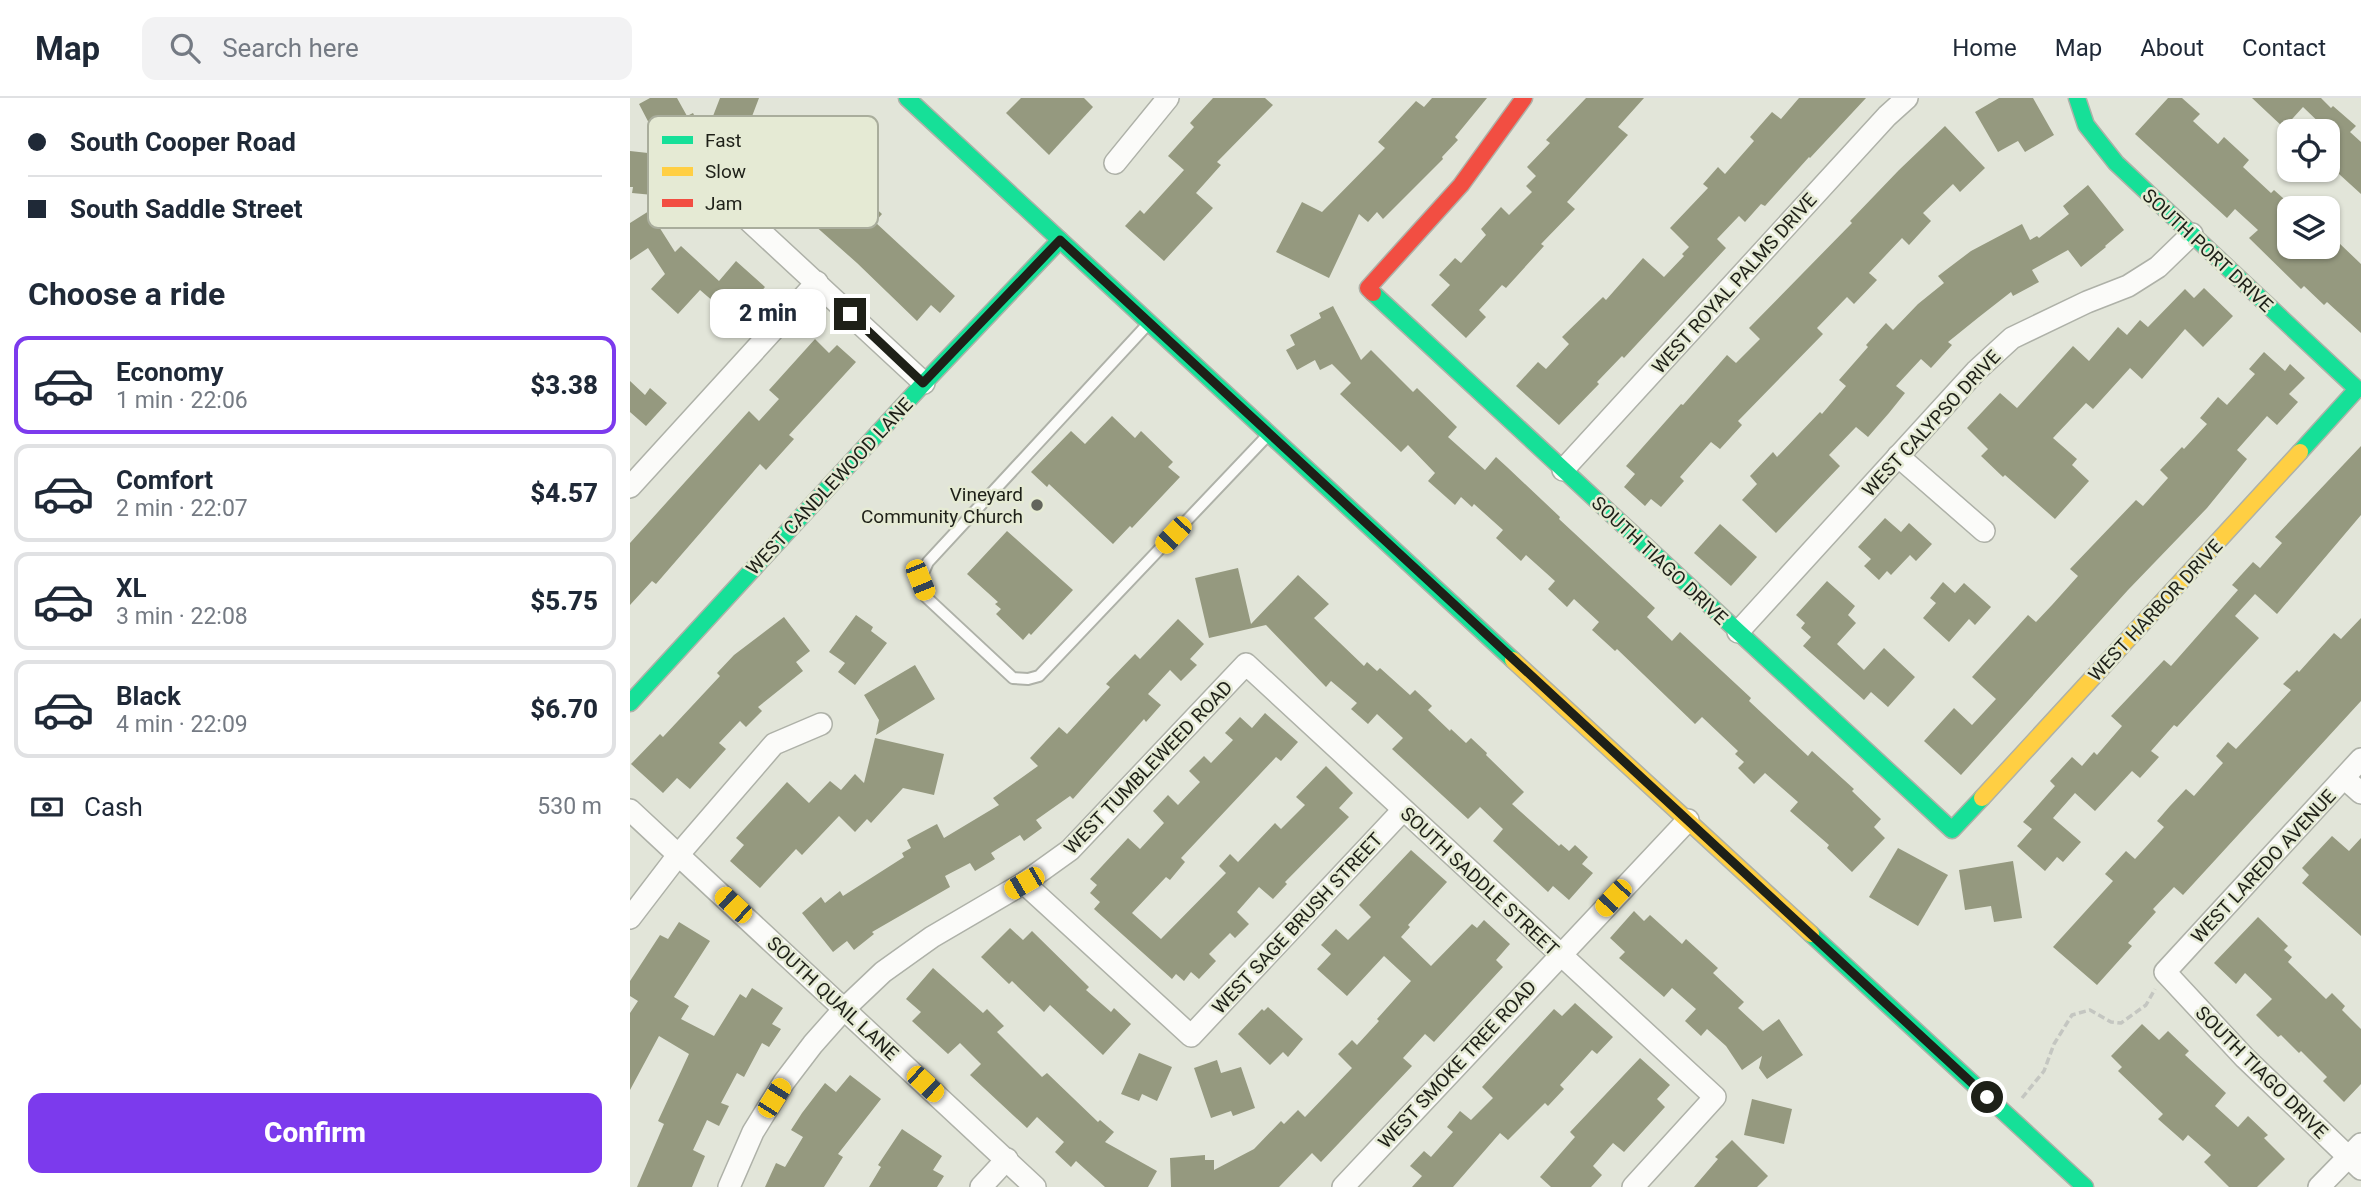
<!DOCTYPE html>
<html lang="en">
<head>
<meta charset="utf-8">
<style>
	body { margin:0; font-family:Roboto,sans-serif; background:#f2f2f3; color:#1f2937; height:100vh; display:flex; flex-direction:column; font-size:26px; white-space:nowrap }
	* { box-sizing:border-box; margin:0 }
	p { font-size:23px; color:#747a83 }
	.icon { flex:none; width:38px; height:38px; fill:none; stroke:currentColor; stroke-width:2; stroke-linecap:round; stroke-linejoin:round }
	.map { position:relative; flex:1; overflow:hidden }
	.drawer { display:flex; flex-direction:column; background:#fff; width:630px }
	.drawer>* { flex:none }
	.hud { display:grid; align-content:center; height:154px; padding:0 28px; background:#fff }
	.tools { position:absolute; left:1647px; top:21px; display:grid; gap:14px }
	.tools a { display:grid; place-items:center; width:63px; height:63px; border-radius:14px; background:#fff; box-shadow:0 2px 5px #0004; font-size:35px }
	.end { position:absolute; width:32px; height:32px; margin:-16px; border:9px solid #1e2018; background:#fff; box-shadow:0 0 0 4px #fff }
	.from { border-radius:50% }
	.bubble { position:absolute; height:49px; border-radius:14px; background:#fff; box-shadow:0 2px 5px #0004; font-size:23px; font-weight:800; line-height:49px; text-align:center }
	.car { position:absolute; width:21px; height:42px; margin:-21px -10px; border-radius:9px; box-shadow:0 0 5px 2px #0007; background:linear-gradient(#f5c518 24%,#345 0 40%,#f5c518 0 76%,#345 0 86%,#f5c518 0) }
	.hud b { display:flex; align-items:center; gap:24px; height:66px; font-size:26px }
	.hud b+b { border-top:2px solid #e0e1e3 }
	.hud i { width:18px; height:18px; background:#1f2937 }
	ul { padding:0; list-style:none }
	li { display:flex; align-items:center; gap:21px; height:98px; margin:0 14px 10px; padding:0 14px; border:4px solid #e0e1e3; border-radius:14px }
	li div { flex:1 }
	li b { display:block; font-size:26px }
	li em { font-style:normal; font-weight:800 }
	li.on { border-color:#7c3aed }
	li>.icon { width:63px; height:63px; stroke-width:1.5 }
	h2 { padding:0 28px; font-size:32px; line-height:84px }
	.pay { display:flex; align-items:center; gap:18px; height:77px; padding:0 28px; font-size:26px }
	.pay p { margin-inline-start:auto }
	.cta { display:flex; gap:14px; margin-top:auto; padding:14px 28px }
	.cta a { flex:1; height:80px; border-radius:14px; background:#7c3aed; color:#fff; font-size:28px; font-weight:800; line-height:80px; text-align:center }
	header { display:flex; align-items:center; gap:42px; box-sizing:border-box; height:98px; padding:0 35px; background:#fff; border-bottom:2px solid #e0e1e3 }
	header strong { font-size:33px }
	nav { display:flex; gap:38px; margin-inline-start:auto; font-size:24px }
	.search { width:490px; height:63px; background:#f2f2f3; display:flex; align-items:center; gap:18px; box-sizing:border-box; padding:0 24px; border-radius:14px; color:#747a83; font-size:26px }
	main { display:flex; flex:1; min-height:0 }
	.map>svg:first-child { display:block }
</style>
</head>
<body>
<header>
<strong>Map</strong>
<div class="search"><svg class="icon" aria-label="search" viewBox="0 0 24 24"><circle cx="10" cy="10" r="6"/><path d="M15 15l6 6"/></svg>Search here</div>
<nav><a>Home</a><a>Map</a><a>About</a><a>Contact</a></nav>
</header>
<main>
<section class="drawer">
<div class="hud">
<b><i class="from"></i>South Cooper Road</b>
<b><i></i>South Saddle Street</b>
</div>
<h2>Choose a ride</h2>
<ul>
<li class="on"><svg class="icon" aria-label="car" viewBox="0 0 24 24"><path d="M5 17H2v-5l4-1 3-4h7l3 4 3 1v5h-3M9 17h6M6 11h13"/><circle cx="7" cy="17" r="2"/><circle cx="17" cy="17" r="2"/></svg><div><b>Economy</b><p>1 min · 22:06</p></div><em>$3.38</em></li>
<li><svg class="icon" aria-label="car" viewBox="0 0 24 24"><path d="M5 17H2v-5l4-1 3-4h7l3 4 3 1v5h-3M9 17h6M6 11h13"/><circle cx="7" cy="17" r="2"/><circle cx="17" cy="17" r="2"/></svg><div><b>Comfort</b><p>2 min · 22:07</p></div><em>$4.57</em></li>
<li><svg class="icon" aria-label="car" viewBox="0 0 24 24"><path d="M5 17H2v-5l4-1 3-4h7l3 4 3 1v5h-3M9 17h6M6 11h13"/><circle cx="7" cy="17" r="2"/><circle cx="17" cy="17" r="2"/></svg><div><b>XL</b><p>3 min · 22:08</p></div><em>$5.75</em></li>
<li><svg class="icon" aria-label="car" viewBox="0 0 24 24"><path d="M5 17H2v-5l4-1 3-4h7l3 4 3 1v5h-3M9 17h6M6 11h13"/><circle cx="7" cy="17" r="2"/><circle cx="17" cy="17" r="2"/></svg><div><b>Black</b><p>4 min · 22:09</p></div><em>$6.70</em></li>
</ul>
<div class="pay"><svg class="icon" aria-label="cash" viewBox="0 0 24 24"><path d="M3 7h18v10H3z"/><circle cx="12" cy="12" r="2"/></svg>Cash<p>530 m</p></div>
<div class="cta"><a>Confirm</a></div>
</section>
<div class="map">
<svg width="1731" height="1089" viewBox="0 0 1731 1089">
	<rect width="100%" height="100%" fill="#e2e5d9"/>
	<g fill="#95997f">
		<polygon points="20,0 47,0 57,18 63,15 73,35 35,56 9,6"/>
		<polygon points="90,0 129,0 121,21 149,31 159,21 174,36 170,40 252,116 245,124 325,198 310,215 301,207 287,223 227,165 183,126 182,127 159,105 166,98 132,65 143,54 78,31"/>
		<polygon points="391,0 454,0 463,9 419,57 376,15"/>
		<polygon points="583,0 635,0 643,7 587,64 591,67 566,95 583,110 534,163 495,128 510,112 514,116 554,72 538,58 564,29 560,25"/>
		<polygon points="802,0 857,0 825,39 828,42 812,59 813,61 753,121 747,114 738,124 729,116 699,180 646,154 672,104 692,114 755,50 748,44 786,3 794,9"/>
		<polygon points="956,0 1014,0 988,29 998,37 937,104 945,111 911,146 914,148 876,190 872,187 849,212 856,219 836,240 801,207 820,187 809,177 825,160 831,165 856,137 851,131 871,109 879,117 902,94 896,88 906,78 897,69 920,45 916,42"/>
		<polygon points="1169,0 1236,0 1180,60 1179,59 1135,108 1131,106 1115,124 1109,118 1087,141 1096,150 994,260 992,258 967,284 969,286 929,327 886,288 908,264 916,271 939,246 932,239 973,199 976,202 1013,160 1034,179 1054,158 1052,156 1059,149 1040,130 1078,90 1073,86 1088,69 1095,76 1124,43 1120,39 1142,14 1151,21"/>
		<polygon points="1369,0 1403,0 1424,37 1395,54 1388,43 1368,54 1345,14"/>
		<polygon points="1538,0 1552,0 1570,16 1563,23 1588,46 1594,39 1619,62 1613,69 1641,95 1644,92 1664,110 1657,110 1659,112 1659,149 1698,149 1701,151 1708,144 1731,166 1731,235 1697,204 1694,207 1674,188 1671,191 1619,140 1628,132 1605,111 1597,120 1505,36"/>
		<polygon points="1622,0 1691,0 1701,10 1703,8 1726,28 1720,34 1731,44 1731,96 1698,66 1698,33 1673,9 1654,30"/>
		<polygon points="1315,28 1355,70 1330,94 1323,86 1293,115 1301,123 1279,147 1272,140 1239,175 1247,182 1224,206 1217,199 1187,230 1193,236 1108,323 1112,327 1090,351 1081,344 1050,379 1054,383 1031,409 1021,401 1015,408 994,389 1005,376 996,368 1051,306 1053,307 1097,257 1106,265 1130,241 1119,230 1222,125 1220,123 1269,72"/>
		<polygon points="0,53 27,56 23,97 2,95 3,89 0,89"/>
		<polygon points="1458,87 1494,132 1475,148 1476,149 1451,169 1438,152 1402,172 1409,184 1383,198 1381,194 1349,219 1318,244 1322,247 1301,270 1291,261 1266,288 1275,295 1259,315 1238,339 1226,329 1199,357 1210,368 1146,435 1112,402 1127,386 1120,378 1143,354 1147,359 1190,314 1192,316 1216,288 1209,282 1238,249 1236,247 1256,225 1263,232 1288,206 1314,185 1308,178 1341,153 1392,126 1400,142 1407,138 1409,140 1439,116 1433,108"/>
		<polygon points="19,113 45,154 51,148 89,183 106,163 135,189 106,223 70,192 48,216 21,191 35,176 18,150 0,162 0,125"/>
		<polygon points="1574,190 1603,218 1573,249 1555,231 1512,281 1500,270 1463,311 1456,305 1423,340 1447,361 1442,367 1459,383 1425,421 1375,377 1373,379 1351,358 1358,351 1337,330 1370,295 1387,310 1443,248 1459,263 1488,229 1497,237 1510,222 1518,229 1555,191 1564,200"/>
		<polygon points="703,208 731,262 741,252 783,294 787,290 827,329 818,339 855,372 866,359 877,369 930,419 929,421 1025,510 1017,519 1042,543 1050,534 1121,600 1119,603 1178,658 1182,653 1224,691 1222,693 1251,721 1244,729 1255,740 1222,774 1197,750 1199,747 1160,713 1168,704 1135,675 1124,686 1108,670 1114,664 1105,656 1108,653 1072,619 1065,626 987,551 985,553 962,532 969,524 944,501 937,509 918,491 925,483 896,457 891,463 866,440 873,432 844,406 842,409 831,399 825,407 798,383 805,375 778,347 771,354 710,296 721,285 702,266 690,272 685,262 667,272 656,252 665,247 660,237 691,220 689,215"/>
		<polygon points="185,241 199,255 207,247 226,264 159,337 164,341 136,372 130,366 26,486 22,483 0,507 0,445 119,313 129,323 149,301 139,292"/>
		<polygon points="1634,254 1655,273 1660,266 1675,280 1659,296 1668,304 1647,327 1637,318 1607,352 1617,361 1577,410 1498,492 1331,677 1294,643 1324,610 1342,627 1366,601 1342,579 1398,517 1406,524 1422,507 1448,478 1440,471 1506,402 1513,408 1538,380 1530,372 1552,349 1554,351 1577,326 1570,320 1588,299 1597,307 1625,276 1619,271"/>
		<polygon points="0,283 15,297 20,290 37,305 16,328 0,314"/>
		<polygon points="482,318 505,340 511,333 543,364 538,369 550,379 502,430 500,428 483,446 419,386 417,389 401,374 441,333 455,346"/>
		<polygon points="1731,348 1731,417 1647,516 1625,496 1605,518 1629,540 1547,629 1544,627 1521,653 1529,659 1510,680 1502,673 1465,713 1445,695 1423,720 1451,744 1433,764 1427,759 1415,773 1387,748 1402,731 1393,724 1425,688 1420,683 1442,659 1452,668 1464,654 1467,657 1492,628 1481,618 1534,562 1541,568 1608,492 1602,487 1623,464 1630,470 1652,445 1645,439"/>
		<polygon points="1255,420 1271,434 1279,425 1302,446 1286,463 1280,457 1261,477 1257,473 1249,482 1234,468 1241,461 1228,449"/>
		<polygon points="1090,426 1127,459 1101,488 1064,455"/>
		<polygon points="377,433 443,492 401,537 399,535 393,542 366,516 371,511 365,506 368,504 337,476"/>
		<polygon points="608,470 621,526 668,477 699,506 684,520 734,568 737,564 747,573 750,570 780,597 785,592 802,608 798,612 820,633 821,631 836,645 841,640 857,655 856,657 894,694 882,706 929,748 931,746 939,753 945,747 958,759 952,766 963,775 939,802 923,788 918,794 863,743 873,731 850,709 838,721 762,651 773,640 747,616 738,626 721,611 727,605 701,583 696,589 636,527 579,540 565,480"/>
		<polygon points="1197,483 1225,508 1218,517 1226,525 1207,546 1234,572 1254,550 1285,579 1258,609 1241,594 1234,602 1173,548 1181,539 1171,530 1175,525 1166,517"/>
		<polygon points="1313,484 1325,495 1334,485 1361,509 1345,527 1339,521 1319,544 1293,520 1306,505 1300,500"/>
		<polygon points="226,517 243,529 241,533 257,545 225,587 208,574 215,565 199,554"/>
		<polygon points="154,519 180,553 166,564 173,573 128,609 132,613 116,629 110,623 89,645 96,651 60,691 47,680 33,695 1,666 30,636 33,639 90,578 87,575 104,557"/>
		<polygon points="1731,520 1731,603 1553,797 1544,789 1523,811 1526,814 1498,845 1502,848 1467,887 1423,849 1483,783 1475,776 1496,753 1505,761 1534,729 1527,723 1540,708 1556,691 1564,698 1593,665 1586,658 1598,644 1606,651 1661,592 1653,586 1667,572 1669,574 1704,535 1711,541"/>
		<polygon points="548,521 574,546 560,561 567,567 551,583 540,572 518,596 531,607 516,624 514,621 443,701 440,698 406,722 412,730 394,743 390,737 361,755 365,761 345,773 340,765 315,778 320,789 242,834 244,836 224,852 217,843 203,854 172,815 191,799 195,805 210,793 213,798 274,759 272,755 281,750 277,742 307,726 314,740 369,707 363,700 408,668 400,660 429,629 437,636 480,589 476,586 505,556 510,561"/>
		<polygon points="285,567 305,601 246,637 249,622 234,597"/>
		<polygon points="635,615 668,644 651,663 646,659 551,760 555,764 540,782 536,779 502,815 531,841 596,775 589,768 600,756 608,764 645,725 651,731 675,707 666,699 696,668 723,695 709,710 719,719 655,784 657,786 643,801 629,789 607,814 619,826 605,840 600,835 579,856 586,863 569,881 561,874 554,883 546,876 542,881 464,811 470,804 460,795 467,787 460,781 498,740 510,751 534,725 523,713 538,697 548,707 570,684 559,673 574,658 581,665 603,642 595,635 610,619 622,630"/>
		<polygon points="245,640 314,656 304,697 273,690 241,725 237,721 225,734 209,718 172,757 166,751 130,790 100,763 114,747 106,740 157,684 179,705 200,683 211,692 225,676 234,685"/>
		<polygon points="1702,738 1719,753 1731,740 1731,838 1672,785 1679,777 1672,770"/>
		<polygon points="1268,750 1318,777 1288,828 1239,799"/>
		<polygon points="781,752 817,784 778,827 780,829 771,839 801,868 842,826 847,830 854,822 880,846 866,862 873,869 804,944 795,936 773,960 782,968 691,1064 682,1055 649,1089 541,1089 540,1060 575,1057 575,1062 584,1062 584,1072 624,1051 651,1023 654,1026 668,1012 675,1019 722,970 708,956 722,942 727,947 749,923 747,921 781,883 754,858 717,898 687,871 701,856 691,847 706,831 718,842 741,819 729,807"/>
		<polygon points="1383,763 1392,820 1364,824 1361,808 1335,812 1329,772"/>
		<polygon points="1004,813 1014,823 1020,817 1052,846 1056,841 1088,870 1083,875 1114,904 1108,910 1133,933 1149,921 1173,957 1137,981 1129,970 1132,958 1112,972 1096,948 1077,931 1071,938 1055,923 1066,911 1042,890 1034,899 989,860 995,854 980,840"/>
		<polygon points="1628,819 1658,848 1654,852 1662,859 1658,864 1696,901 1702,895 1715,908 1712,912 1731,931 1731,986 1714,1004 1693,983 1697,979 1671,953 1669,955 1651,937 1648,939 1626,917 1642,901 1615,875 1606,886 1584,865"/>
		<polygon points="49,824 80,843 44,899 59,908 51,921 84,938 110,896 116,900 122,890 153,910 142,926 151,931 139,949 132,945 114,979 107,975 91,1005 99,1008 89,1028 77,1022 63,1052 75,1058 62,1089 7,1089 34,1026 28,1023 59,956 29,938 0,992 0,915 8,903 0,898 0,883 30,837 38,841"/>
		<polygon points="380,830 393,842 402,833 459,889 456,892 481,914 484,910 501,926 473,957 420,907 414,914 382,883 379,886 351,859"/>
		<polygon points="303,870 353,915 357,911 374,928 367,934 412,979 417,975 468,1024 470,1022 484,1034 475,1044 527,1073 518,1089 475,1089 446,1063 441,1069 425,1054 434,1044 407,1019 397,1030 340,977 351,966 330,945 318,956 282,923 291,914 276,901"/>
		<polygon points="945,905 983,939 967,956 962,952 953,962 930,987 934,991 918,1008 915,1005 878,1042 870,1035 823,1089 782,1089 792,1078 780,1068 794,1053 801,1059 823,1034 817,1029 830,1013 841,1022 863,1000 852,989 924,911 932,918"/>
		<polygon points="638,909 673,941 658,959 653,954 640,967 608,936 632,911 634,913"/>
		<polygon points="1512,926 1529,942 1538,933 1559,953 1555,957 1596,995 1585,1008 1608,1029 1618,1018 1638,1037 1634,1040 1655,1061 1627,1089 1599,1089 1574,1064 1581,1057 1558,1037 1553,1043 1528,1021 1533,1016 1488,973 1492,969 1481,958"/>
		<polygon points="509,955 542,969 527,1003 512,996 509,1003 491,996"/>
		<polygon points="1010,960 1040,987 1027,1001 1035,1009 994,1054 983,1045 963,1068 972,1077 961,1089 921,1089 910,1079 945,1039 940,1034"/>
		<polygon points="587,962 591,975 611,969 625,1010 603,1018 601,1013 581,1020 564,970"/>
		<polygon points="220,977 251,1001 208,1056 213,1059 194,1089 135,1089 146,1065 155,1069 173,1039 161,1032 172,1015 195,985 206,994"/>
		<polygon points="1122,1001 1162,1011 1154,1046 1114,1037"/>
		<polygon points="272,1031 312,1058 303,1072 314,1078 307,1089 239,1089 251,1069 248,1067"/>
		<polygon points="1102,1042 1138,1078 1127,1089 1064,1089 1088,1061 1085,1059"/>
	</g>
	<g fill="none" stroke-linecap="round" stroke-linejoin="round">
		<g stroke="#aeb1a8" stroke-width="14">
			<polyline id="lane" points="518,226 298,464 290,482 296,499 383,580 398,581 409,578 637,338"/>
		</g>
		<g stroke="#aeb1a8" stroke-width="24">
			<g id="street">
				<polyline points="485,65 538,0"/>
				<polyline points="82,98 115,119 294,285"/>
				<polyline points="1268,358 1354,433"/>
				<polyline points="933,372 1257,18 1277,0"/>
				<polyline points="0,389 187,184"/>
				<polyline points="1108,534 1346,273 1382,240 1457,204 1498,188 1528,169 1562,136"/>
				<polyline points="1731,661 1535,874 1615,960 1731,1071"/>
				<polyline points="1714,680 1731,695"/>
				<polyline points="0,712 405,1089"/>
				<polyline points="394,785 561,938 773,712"/>
				<polyline points="0,820 49,756 144,646 191,626"/>
				<polyline points="99,1089 123,1034 154,984 183,946 214,911 253,874 302,839 394,785 440,752 616,566 1085,999 1003,1089"/>
				<polyline points="351,1089 377,1061"/>
				<polyline points="713,1089 1058,722"/>
				<polyline points="1689,1089 1731,1046"/>
			</g>
		</g>
		<g stroke="#aeb1a8" stroke-width="19">
			<g id="fast">
				<polyline points="277,0 883,562"/>
				<polyline points="1447,0 1456,27 1486,65 1727,291 1670,354"/>
				<polyline points="743,195 1322,732 1352,700"/>
				<polyline points="0,605 294,285 430,142"/>
				<polyline points="1181,836 1455,1089"/>
			</g>
		</g>
		<g stroke="#aeb1a8" stroke-width="19">
			<g id="slow">
				<polyline points="883,562 1181,836"/>
				<polyline points="1352,700 1670,354"/>
			</g>
		</g>
		<g stroke="#aeb1a8" stroke-width="19">
			<polyline id="jam" points="743,195 738,190 831,87 894,0"/>
		</g>
		<polyline stroke="#c4c6c1" stroke-width="3.5" stroke-dasharray="7 3.5" stroke-linecap="butt" points="1392,1000 1414,973 1424,946 1442,917 1460,912 1481,924 1491,925 1516,907 1525,891"/>
		<use href="#lane" stroke="#fbfbf9" stroke-width="10"/>
		<use href="#street" stroke="#fbfbf9" stroke-width="21"/>
		<use href="#fast" stroke="#16e098" stroke-width="16"/>
		<use href="#slow" stroke="#ffcf43" stroke-width="16"/>
		<use href="#jam" stroke="#f24e42" stroke-width="16"/>
	</g>
	<g fill="none" stroke-linecap="round" stroke-linejoin="round">
		<polyline stroke="#1e2018" stroke-width="9" points="220,216 293,285 430,142 1357,999"/>
	</g>
	<circle fill="#63655c" stroke="#e5ead4" stroke-width="2.5" cx="407" cy="407" r="7"/>
	<g text-anchor="middle" stroke-width="5" stroke-linejoin="round" paint-order="stroke">
		<g font-size="19" fill="#1e2018" stroke="#e5ead4">
			<text transform="translate(1578 152) rotate(43)" y="7">SOUTH PORT DRIVE</text>
			<text transform="translate(1104 185) rotate(-48)" y="7">WEST ROYAL PALMS DRIVE</text>
			<text transform="translate(1301 325) rotate(-47)" y="7">WEST CALYPSO DRIVE</text>
			<text transform="translate(199 388) rotate(-47)" y="7">WEST CANDLEWOOD LANE</text>
			<text transform="translate(1030 462) rotate(43)" y="7">SOUTH TIAGO DRIVE</text>
			<text transform="translate(1525 512) rotate(-47)" y="7">WEST HARBOR DRIVE</text>
			<text transform="translate(518 669) rotate(-46)" y="7">WEST TUMBLEWEED ROAD</text>
			<text transform="translate(1633 768) rotate(-47)" y="7">WEST LAREDO AVENUE</text>
			<text transform="translate(850 783) rotate(43)" y="7">SOUTH SADDLE STREET</text>
			<text transform="translate(667 825) rotate(-47)" y="7">WEST SAGE BRUSH STREET</text>
			<text transform="translate(203 900) rotate(43)" y="7">SOUTH QUAIL LANE</text>
			<text transform="translate(827 966) rotate(-47)" y="7">WEST SMOKE TREE ROAD</text>
			<text transform="translate(1632 974) rotate(45)" y="7">SOUTH TIAGO DRIVE</text>
		</g>
		<g font-size="19" fill="#1e2018" stroke="#e5ead4" text-anchor="end">
			<text x="393" y="403">Vineyard<tspan x="393" dy="22">Community Church</tspan></text>
		</g>
	</g>
	<rect x="18" y="18" width="230" height="112" rx="10" fill="#e5ead4" stroke="#a9ad9c" stroke-width="2"/>
	<rect x="32" y="38" width="31" height="8" fill="#16e098"/>
	<rect x="32" y="69" width="31" height="9" fill="#ffcf43"/>
	<rect x="32" y="101" width="31" height="8" fill="#f24e42"/>
	<g font-size="19" fill="#1e2018">
		<text x="75" y="49">Fast</text>
		<text x="75" y="80">Slow</text>
		<text x="75" y="112">Jam</text>
	</g>
</svg>
<div class="tools">
<a><svg class="icon" aria-label="locate" viewBox="0 0 24 24"><circle cx="12" cy="12" r="6"/><path d="M12 2v4M12 18v4M2 12h4M18 12h4"/></svg></a>
<a><svg class="icon" aria-label="layers" viewBox="0 0 24 24"><path d="M12 4l9 5-9 5-9-5zM3 14l9 5 9-5"/></svg></a>
</div>
<i class="end from" style="left:1357px;top:999px"></i>
<i class="end" style="left:220px;top:216px"></i>
<div class="bubble" style="left:80px;top:191px;width:116px">2 min</div>
<i class="car" style="left:543px;top:437px;rotate:223deg"></i>
<i class="car" style="left:290px;top:482px;rotate:158deg"></i>
<i class="car" style="left:394px;top:785px;rotate:240deg"></i>
<i class="car" style="left:983px;top:800px;rotate:223deg"></i>
<i class="car" style="left:103px;top:807px;rotate:313deg"></i>
<i class="car" style="left:295px;top:986px;rotate:133deg"></i>
<i class="car" style="left:144px;top:1000px;rotate:32deg"></i>
</div>
</main>
</body>
</html>
